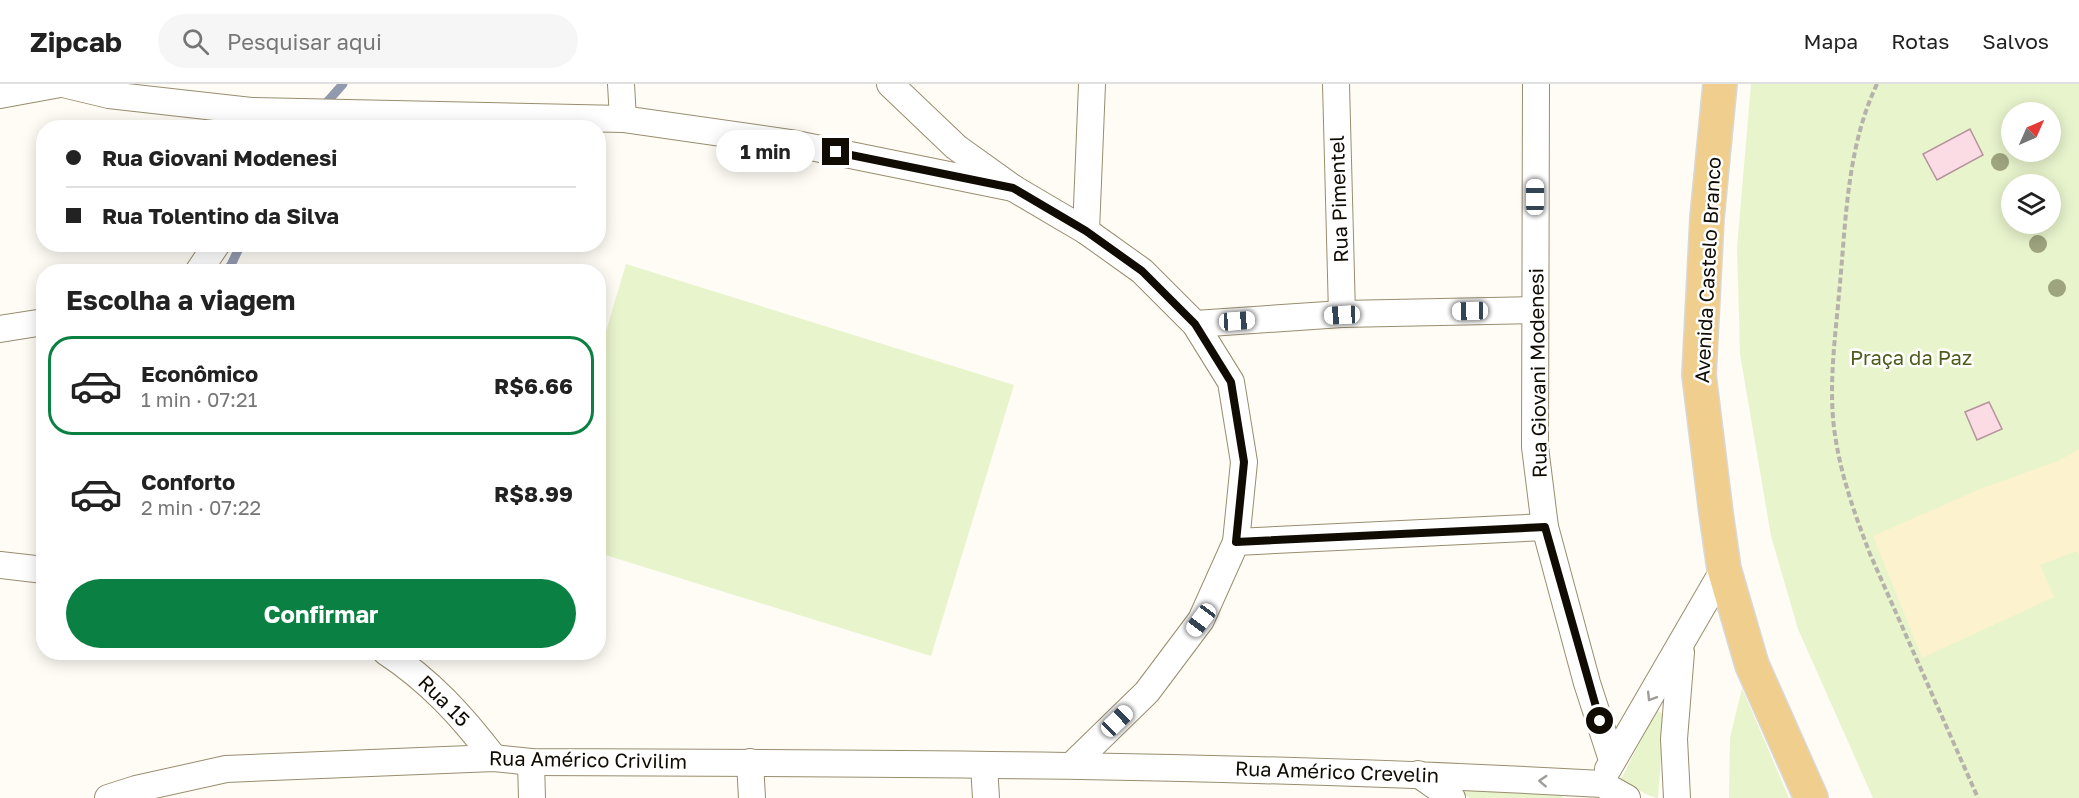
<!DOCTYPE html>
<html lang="pt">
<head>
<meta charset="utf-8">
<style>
	body { margin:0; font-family:"Golos Text",sans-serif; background:#f6f6f6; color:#222; height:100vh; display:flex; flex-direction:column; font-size:22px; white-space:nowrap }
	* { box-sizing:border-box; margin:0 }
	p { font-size:20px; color:#767676 }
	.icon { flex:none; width:33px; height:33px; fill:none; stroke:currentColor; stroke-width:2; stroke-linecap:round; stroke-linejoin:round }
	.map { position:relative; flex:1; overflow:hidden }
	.panel { position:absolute; left:36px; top:180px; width:570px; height:396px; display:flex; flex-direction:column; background:#fff; border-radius:24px; box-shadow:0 3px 15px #0003 }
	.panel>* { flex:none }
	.hud { position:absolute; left:36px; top:36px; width:570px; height:132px; border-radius:24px; box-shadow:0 3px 15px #0003; display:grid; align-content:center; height:132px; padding:0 30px; background:#fff }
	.needle { width:39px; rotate:45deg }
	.fabs { position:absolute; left:2001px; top:18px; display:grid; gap:12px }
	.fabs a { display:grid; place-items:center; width:60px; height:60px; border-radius:50%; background:#fff; box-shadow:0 3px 15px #0003; font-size:30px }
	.end { position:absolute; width:27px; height:27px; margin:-14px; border:8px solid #100b03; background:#fff; box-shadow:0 0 0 3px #fff }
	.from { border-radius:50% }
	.bubble { position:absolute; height:42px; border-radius:21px; background:#fff; box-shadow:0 3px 15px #0003; font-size:20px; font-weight:700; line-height:42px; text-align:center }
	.car { position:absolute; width:18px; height:36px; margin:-18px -9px; border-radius:8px; box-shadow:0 0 4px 2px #0007; background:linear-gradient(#fff 24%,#345 0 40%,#fff 0 76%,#345 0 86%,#fff 0) }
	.hud b { display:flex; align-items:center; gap:21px; height:57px; font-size:22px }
	.hud b+b { border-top:2px solid #e0e0e0 }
	.hud i { width:15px; height:15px; background:#222 }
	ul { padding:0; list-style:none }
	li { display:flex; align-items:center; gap:18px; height:99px; margin:0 12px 9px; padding:0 18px; border:3px solid transparent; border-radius:24px }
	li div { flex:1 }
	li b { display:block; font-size:22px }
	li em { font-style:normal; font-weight:700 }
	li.on { border-color:#0b8043 }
	li>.icon { width:54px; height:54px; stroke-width:1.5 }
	h2 { padding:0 30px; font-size:27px; line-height:72px }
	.primary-button { display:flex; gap:12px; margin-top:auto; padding:12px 30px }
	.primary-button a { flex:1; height:69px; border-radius:36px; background:#0b8043; color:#fff; font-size:24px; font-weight:700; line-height:69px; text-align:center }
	header { display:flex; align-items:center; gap:36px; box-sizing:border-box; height:84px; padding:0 30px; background:#fff; border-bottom:2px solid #e0e0e0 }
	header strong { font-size:28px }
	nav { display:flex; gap:33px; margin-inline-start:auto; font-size:21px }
	.search { width:420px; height:54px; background:#f6f6f6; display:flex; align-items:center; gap:15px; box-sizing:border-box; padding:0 21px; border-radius:33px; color:#767676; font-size:22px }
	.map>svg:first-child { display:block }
</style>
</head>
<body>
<header>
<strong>Zipcab</strong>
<div class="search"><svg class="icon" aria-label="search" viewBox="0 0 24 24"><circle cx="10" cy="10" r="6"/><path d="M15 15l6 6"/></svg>Pesquisar aqui</div>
<nav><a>Mapa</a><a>Rotas</a><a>Salvos</a></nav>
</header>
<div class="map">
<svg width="2079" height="714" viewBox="0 0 2079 714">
	<rect width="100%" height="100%" fill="#fefcf5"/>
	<g fill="#e8f4cc" fill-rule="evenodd">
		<path d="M1751,0H2079V714H1873L1798,545L1771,452L1740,270L1737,164ZM2012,28H2050V68H2012ZM2012,100H2050V140H2012Z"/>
		<polygon points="626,180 1014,301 931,572 599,469 599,271"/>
		<polygon points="1742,604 1789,714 1729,714 1730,654"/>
		<path d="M1657,625L1664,632L1658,714C1649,713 1631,701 1620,697Z"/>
		<polygon points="1474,701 1560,709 1563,714 1470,714 1462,709"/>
	</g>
	<polygon fill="#fcf2cd" points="2079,365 2079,471 2077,467 2040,481 2054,513 1922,574 1873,452 1980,405 2058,377"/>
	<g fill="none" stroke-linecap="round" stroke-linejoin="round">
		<g stroke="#929bae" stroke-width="9">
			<polyline points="304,44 343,0"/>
			<polyline points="225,188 231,181 241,160"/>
		</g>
	</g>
	<g fill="#fbdce4" stroke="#b6929c" stroke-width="1.5">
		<polygon points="1970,45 1983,71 1937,96 1923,70"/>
		<polygon points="1989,318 2002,345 1977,356 1965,328"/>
	</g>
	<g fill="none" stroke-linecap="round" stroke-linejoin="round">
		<g stroke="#998d6f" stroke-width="28">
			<g id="street">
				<polyline points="63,0 109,11 251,27 623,35 791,59 1013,104"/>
				<polyline points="621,0 623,35"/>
				<polyline points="890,0 956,63 1013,104 1086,147 1142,187 1195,240 1231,298 1244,378 1236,458 1201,536 1147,608 1072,681"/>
				<polyline points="1336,0 1342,230"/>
				<polyline points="1536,0 1535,363 1545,443 1587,599 1612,676"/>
				<polyline points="0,11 60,0"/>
				<polyline points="1086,147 1092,0"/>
				<polyline points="198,188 217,160"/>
				<polyline points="1195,240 1342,230 1534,226"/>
				<polyline points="0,245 44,238"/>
				<polyline points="1236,458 1545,443"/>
				<polyline points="0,481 44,486"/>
				<path d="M386,568C430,597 462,632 494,674"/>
				<polyline points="531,678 532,714"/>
				<polyline points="750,678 752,714"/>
				<polyline points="984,681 986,714"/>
				<polyline points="1608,685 1724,485"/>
				<polyline points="1418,690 1452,714"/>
				<path d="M108,714L136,705L226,685L494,674L531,678C888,679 1245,680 1602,700L1627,714"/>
				<polyline points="1677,714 1674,655 1681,568"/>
			</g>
		</g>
		<g stroke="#d9d8d7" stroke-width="36">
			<polyline id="primary" points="1720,0 1707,134 1699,291 1716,429 1724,485 1752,581 1811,714"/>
		</g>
		<path stroke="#b5b2ab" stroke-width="4" stroke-dasharray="6 3" stroke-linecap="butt" d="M1877,0C1846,65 1846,140 1839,210C1835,256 1828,305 1835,351C1841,392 1855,431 1870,470L1978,714"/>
		<use href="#street" stroke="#fff" stroke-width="26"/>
		<use href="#primary" stroke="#f0ce8d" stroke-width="33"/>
	</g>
	<g fill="#9ea47e">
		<circle cx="2000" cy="78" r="9"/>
		<circle cx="2038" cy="160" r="9"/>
		<circle cx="2057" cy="204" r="9"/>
	</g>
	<defs><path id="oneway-chevron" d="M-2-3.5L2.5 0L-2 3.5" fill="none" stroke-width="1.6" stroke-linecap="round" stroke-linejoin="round" transform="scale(1.5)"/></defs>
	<g stroke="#9f9d9a">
		<use href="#oneway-chevron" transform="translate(1651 613) rotate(122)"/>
		<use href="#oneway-chevron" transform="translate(1543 697) rotate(-177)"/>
	</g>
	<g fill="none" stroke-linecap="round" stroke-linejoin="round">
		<polyline stroke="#100b03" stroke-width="8" points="836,68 1013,104 1086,147 1142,187 1195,240 1231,298 1244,378 1236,458 1545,443 1600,637"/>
	</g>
	<g text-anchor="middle" stroke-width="5" stroke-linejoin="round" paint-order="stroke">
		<g font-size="20" fill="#100b03" stroke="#fff">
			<text transform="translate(1339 115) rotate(-92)" y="7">Rua Pimentel</text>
			<text transform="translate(1708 186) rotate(-87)" y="7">Avenida Castelo Branco</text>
			<text transform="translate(1538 289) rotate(-91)" y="7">Rua Giovani Modenesi</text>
			<text transform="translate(444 617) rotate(45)" y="7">Rua 15</text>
			<text transform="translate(588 676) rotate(1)" y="7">Rua Américo Crivilim</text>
			<text transform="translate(1337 688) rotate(2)" y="7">Rua Américo Crevelin</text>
		</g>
		<g font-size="20" fill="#4f5c1d" stroke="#fff">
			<text x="1911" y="281">Praça da Paz</text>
		</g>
	</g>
</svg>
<div class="fabs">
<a><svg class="needle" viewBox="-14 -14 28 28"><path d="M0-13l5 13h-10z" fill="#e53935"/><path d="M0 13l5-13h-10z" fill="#767676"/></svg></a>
<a><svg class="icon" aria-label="layers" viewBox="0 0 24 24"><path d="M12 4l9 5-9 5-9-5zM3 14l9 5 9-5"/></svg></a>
</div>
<i class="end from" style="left:1600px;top:637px"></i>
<i class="end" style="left:836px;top:68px"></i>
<div class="bubble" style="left:716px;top:46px;width:99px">1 min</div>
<i class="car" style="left:1535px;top:113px;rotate:0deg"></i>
<i class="car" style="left:1470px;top:227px;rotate:269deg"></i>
<i class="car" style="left:1342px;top:231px;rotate:267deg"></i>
<i class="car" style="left:1237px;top:237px;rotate:86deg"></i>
<i class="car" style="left:1201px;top:536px;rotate:217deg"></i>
<i class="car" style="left:1117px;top:637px;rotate:46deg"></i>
<div class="hud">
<b><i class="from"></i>Rua Giovani Modenesi</b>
<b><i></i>Rua Tolentino da Silva</b>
</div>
<section class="panel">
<h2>Escolha a viagem</h2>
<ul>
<li class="on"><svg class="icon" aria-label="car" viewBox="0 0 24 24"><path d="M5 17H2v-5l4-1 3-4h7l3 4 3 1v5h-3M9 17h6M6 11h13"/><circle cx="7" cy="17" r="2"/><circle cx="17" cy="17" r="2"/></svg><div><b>Econômico</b><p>1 min · 07:21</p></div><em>R$6.66</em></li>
<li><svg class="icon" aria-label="car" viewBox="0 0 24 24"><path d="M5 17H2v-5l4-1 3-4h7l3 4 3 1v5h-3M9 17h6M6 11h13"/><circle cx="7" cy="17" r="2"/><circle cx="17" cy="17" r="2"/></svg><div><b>Conforto</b><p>2 min · 07:22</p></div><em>R$8.99</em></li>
</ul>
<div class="primary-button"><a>Confirmar</a></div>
</section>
</div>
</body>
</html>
